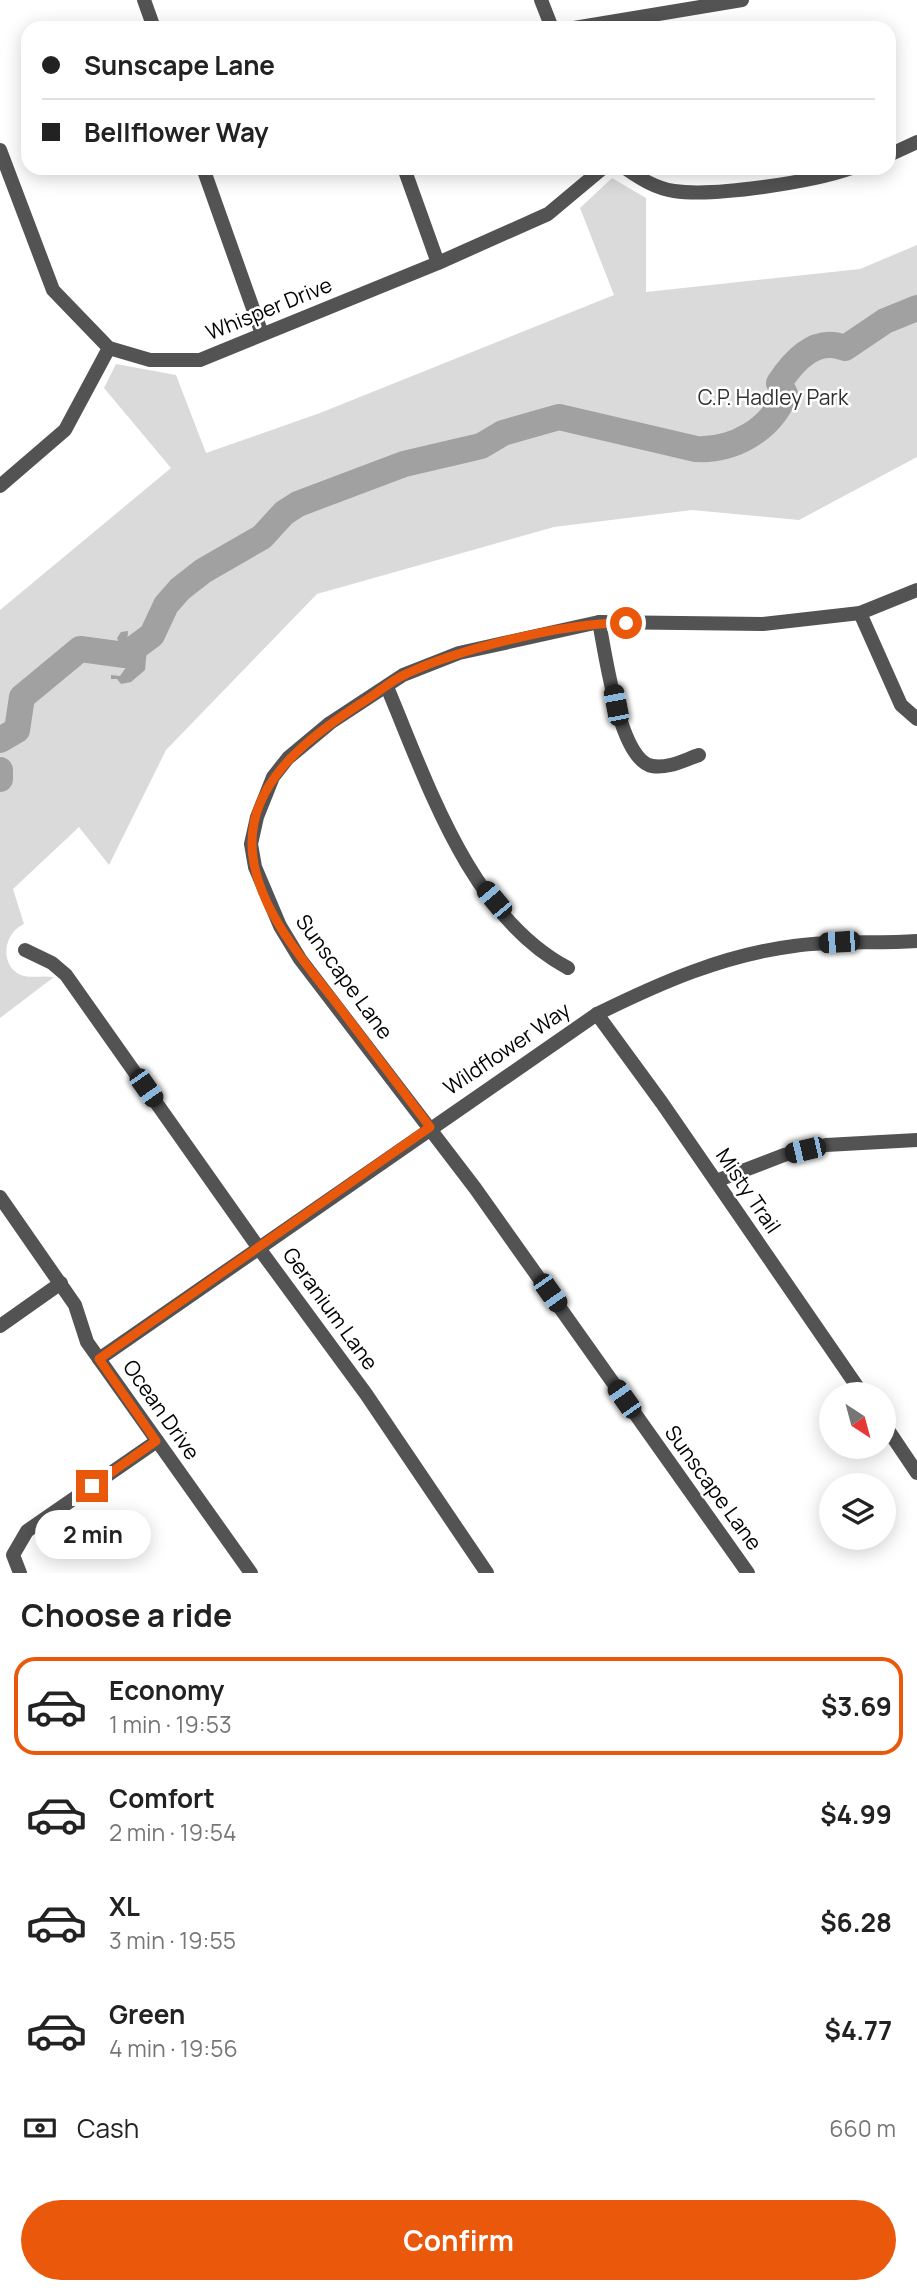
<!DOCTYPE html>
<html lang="en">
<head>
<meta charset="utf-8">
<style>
	body { margin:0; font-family:Manrope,sans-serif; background:#f6f6f6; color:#222; height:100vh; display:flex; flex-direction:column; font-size:26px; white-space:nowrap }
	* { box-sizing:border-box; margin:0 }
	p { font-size:23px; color:#767676 }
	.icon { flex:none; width:38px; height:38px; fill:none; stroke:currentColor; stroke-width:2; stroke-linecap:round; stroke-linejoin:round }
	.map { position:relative; height:1573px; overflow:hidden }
	.drawer { display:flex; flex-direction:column; background:#fff; flex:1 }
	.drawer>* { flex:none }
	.guide { position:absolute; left:21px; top:21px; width:875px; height:154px; border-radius:21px; box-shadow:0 4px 18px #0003; display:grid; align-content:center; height:154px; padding:0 21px; background:#fff }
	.needle { width:46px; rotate:144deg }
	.buttons { position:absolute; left:819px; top:1382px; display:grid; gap:14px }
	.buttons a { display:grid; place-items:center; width:77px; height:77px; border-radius:50%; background:#fff; box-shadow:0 4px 18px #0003; font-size:35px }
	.end { position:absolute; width:32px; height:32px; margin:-16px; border:9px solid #ea580c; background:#fff; box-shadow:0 0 0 4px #fff }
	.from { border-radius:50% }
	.bubble { position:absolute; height:49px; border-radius:24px; background:#fff; box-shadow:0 4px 18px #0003; font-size:23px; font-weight:700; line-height:49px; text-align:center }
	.car { position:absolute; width:21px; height:42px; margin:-21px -10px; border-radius:9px; box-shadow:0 0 5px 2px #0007; background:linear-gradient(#222 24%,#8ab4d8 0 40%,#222 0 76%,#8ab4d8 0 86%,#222 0) }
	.guide b { display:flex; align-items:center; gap:24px; height:66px; font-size:26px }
	.guide b+b { border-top:2px solid #e0e0e0 }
	.guide i { width:18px; height:18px; background:#222 }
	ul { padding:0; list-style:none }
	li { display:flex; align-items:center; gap:21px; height:98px; margin:0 14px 10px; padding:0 7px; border:4px solid transparent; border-radius:21px }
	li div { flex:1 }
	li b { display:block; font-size:26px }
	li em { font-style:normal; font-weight:700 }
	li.selected { border-color:#ea580c }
	li>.icon { width:63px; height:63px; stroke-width:1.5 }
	h2 { padding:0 21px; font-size:32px; line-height:84px }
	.pay { display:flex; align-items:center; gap:18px; height:77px; padding:0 21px; font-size:26px }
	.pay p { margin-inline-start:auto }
	.button { display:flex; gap:14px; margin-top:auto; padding:14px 21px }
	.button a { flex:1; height:80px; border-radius:42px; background:#ea580c; color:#fff; font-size:28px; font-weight:700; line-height:80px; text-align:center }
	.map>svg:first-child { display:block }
</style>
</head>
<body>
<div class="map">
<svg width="917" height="1573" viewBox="0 0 917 1573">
	<rect width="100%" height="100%" fill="#fff"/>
	<path fill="#dadada" d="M612,178L646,198V292L860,269L917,245V457L799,520L692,510L554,527L317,594L166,750L109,865L79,827L13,889L24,924C2,934 0,966 21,975C32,979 42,975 54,977L0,1018V610L171,468L104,388L116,364L176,375L206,453L320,413L614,295L580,208Z"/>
	<polygon fill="#a1a1a1" points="128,631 127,645 143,643 147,649 145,670 131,682 121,684 117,679 111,679 111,675 120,676 129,663 125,659 114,660 104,657 120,653 122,648 117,638 121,632"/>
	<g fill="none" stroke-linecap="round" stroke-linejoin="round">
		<g stroke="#a1a1a1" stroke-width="26">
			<path d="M0,740L17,730L22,697L80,649L125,655L152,635L166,605L180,589L203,571L262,537L284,513L298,504L404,464L481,446L503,433L559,417L696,449C733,451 771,430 785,394L779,383C794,360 816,336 845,348L885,321L917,308"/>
			<polyline points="0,770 0,779"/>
		</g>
		<g stroke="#535353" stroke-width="14">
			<polyline points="144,0 154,28"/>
			<polyline points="541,0 552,28"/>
			<polyline points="574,28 742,0"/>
			<polyline points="0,150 53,290 109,348 150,360 200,360 438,263 548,214 603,168"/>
			<polyline points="889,155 917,142"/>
			<polyline points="203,168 262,334"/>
			<polyline points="404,168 438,263"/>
			<path d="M625,168C641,179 655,188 674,191C715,197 812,182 852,168"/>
			<polyline points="0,486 65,430 109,348"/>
			<polyline points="860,613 901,705 917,719"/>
			<path d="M599,622C605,651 619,760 652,766C668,769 684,760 699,755"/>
			<path d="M387,687C428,784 470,916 568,968"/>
			<polyline points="25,950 52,963 66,975 258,1247 366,1394 487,1573"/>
			<polyline points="597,1014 662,1103 863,1395"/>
			<polyline points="716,1181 784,1155 826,1145 917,1140"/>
			<polyline points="0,1197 75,1305 87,1342 251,1573"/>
			<polyline points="0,1326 61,1283"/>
			<path d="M99,1359L597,1014C660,983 723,955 794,946C835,940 876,944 917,941"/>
			<polyline points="884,1424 917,1473"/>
			<polyline points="20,1573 13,1555 27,1531 157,1441"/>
			<polyline points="748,1573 475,1188 300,959 280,926 255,867 251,844 257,817 273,777 288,758 330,723 403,675 459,653 599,622 763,624 860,613 917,590"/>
		</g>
	</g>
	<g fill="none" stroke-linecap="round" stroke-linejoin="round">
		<path stroke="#ea580c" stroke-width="9" d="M92,1486L156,1441L99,1359L430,1127C399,1086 368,1045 337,1004C306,964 264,916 254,864C239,786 309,737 366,700C379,692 392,680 406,674C459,649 567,622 626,623"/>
	</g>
	<g text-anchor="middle" stroke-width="5" stroke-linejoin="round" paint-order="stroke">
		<g font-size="21" fill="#000" stroke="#fff">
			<text transform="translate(269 309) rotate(-22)" y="7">Whisper Drive</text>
			<text transform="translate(344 977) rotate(54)" y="7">Sunscape Lane</text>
			<text transform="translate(507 1049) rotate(-34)" y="7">Wildflower Way</text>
			<text transform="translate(748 1191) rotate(56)" y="7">Misty Trail</text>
			<text transform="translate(330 1309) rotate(54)" y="7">Geranium Lane</text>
			<text transform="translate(161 1410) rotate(55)" y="7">Ocean Drive</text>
			<text transform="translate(713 1488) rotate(54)" y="7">Sunscape Lane</text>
		</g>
		<g font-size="21" fill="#313131" stroke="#fff">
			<text x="773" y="405">C.P. Hadley Park</text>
		</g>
	</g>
</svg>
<div class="buttons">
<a><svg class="needle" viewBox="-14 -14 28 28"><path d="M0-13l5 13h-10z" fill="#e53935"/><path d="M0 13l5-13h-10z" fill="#767676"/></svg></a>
<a><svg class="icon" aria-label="layers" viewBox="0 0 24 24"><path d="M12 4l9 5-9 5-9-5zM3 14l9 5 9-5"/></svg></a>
</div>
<i class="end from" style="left:626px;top:623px"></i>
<i class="end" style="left:92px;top:1486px"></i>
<div class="bubble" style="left:35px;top:1510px;width:116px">2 min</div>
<i class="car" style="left:616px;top:705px;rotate:349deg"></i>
<i class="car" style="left:494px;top:900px;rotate:320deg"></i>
<i class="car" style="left:839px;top:942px;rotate:266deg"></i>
<i class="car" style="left:146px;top:1088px;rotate:145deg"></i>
<i class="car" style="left:805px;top:1150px;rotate:257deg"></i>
<i class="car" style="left:550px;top:1293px;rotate:145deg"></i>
<i class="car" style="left:624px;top:1399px;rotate:325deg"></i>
<div class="guide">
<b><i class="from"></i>Sunscape Lane</b>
<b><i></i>Bellflower Way</b>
</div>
</div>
<section class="drawer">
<h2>Choose a ride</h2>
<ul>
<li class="selected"><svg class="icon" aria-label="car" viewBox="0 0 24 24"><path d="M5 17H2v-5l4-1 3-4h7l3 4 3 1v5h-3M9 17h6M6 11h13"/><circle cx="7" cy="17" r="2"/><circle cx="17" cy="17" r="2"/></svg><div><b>Economy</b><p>1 min · 19:53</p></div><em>$3.69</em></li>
<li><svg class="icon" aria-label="car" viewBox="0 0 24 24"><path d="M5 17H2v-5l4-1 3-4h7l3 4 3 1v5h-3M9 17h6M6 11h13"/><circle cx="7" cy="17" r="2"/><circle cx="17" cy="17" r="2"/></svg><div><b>Comfort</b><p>2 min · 19:54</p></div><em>$4.99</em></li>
<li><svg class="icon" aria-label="car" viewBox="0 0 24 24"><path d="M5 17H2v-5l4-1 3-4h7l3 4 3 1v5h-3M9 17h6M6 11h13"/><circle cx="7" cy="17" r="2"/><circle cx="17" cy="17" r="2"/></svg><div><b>XL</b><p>3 min · 19:55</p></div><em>$6.28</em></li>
<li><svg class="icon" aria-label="car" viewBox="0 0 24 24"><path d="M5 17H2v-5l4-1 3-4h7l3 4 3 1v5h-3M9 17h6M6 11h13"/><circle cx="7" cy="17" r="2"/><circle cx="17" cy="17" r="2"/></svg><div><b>Green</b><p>4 min · 19:56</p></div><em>$4.77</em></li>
</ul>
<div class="pay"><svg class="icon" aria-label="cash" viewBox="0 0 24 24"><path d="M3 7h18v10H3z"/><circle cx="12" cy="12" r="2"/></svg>Cash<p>660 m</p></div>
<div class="button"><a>Confirm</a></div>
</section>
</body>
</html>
